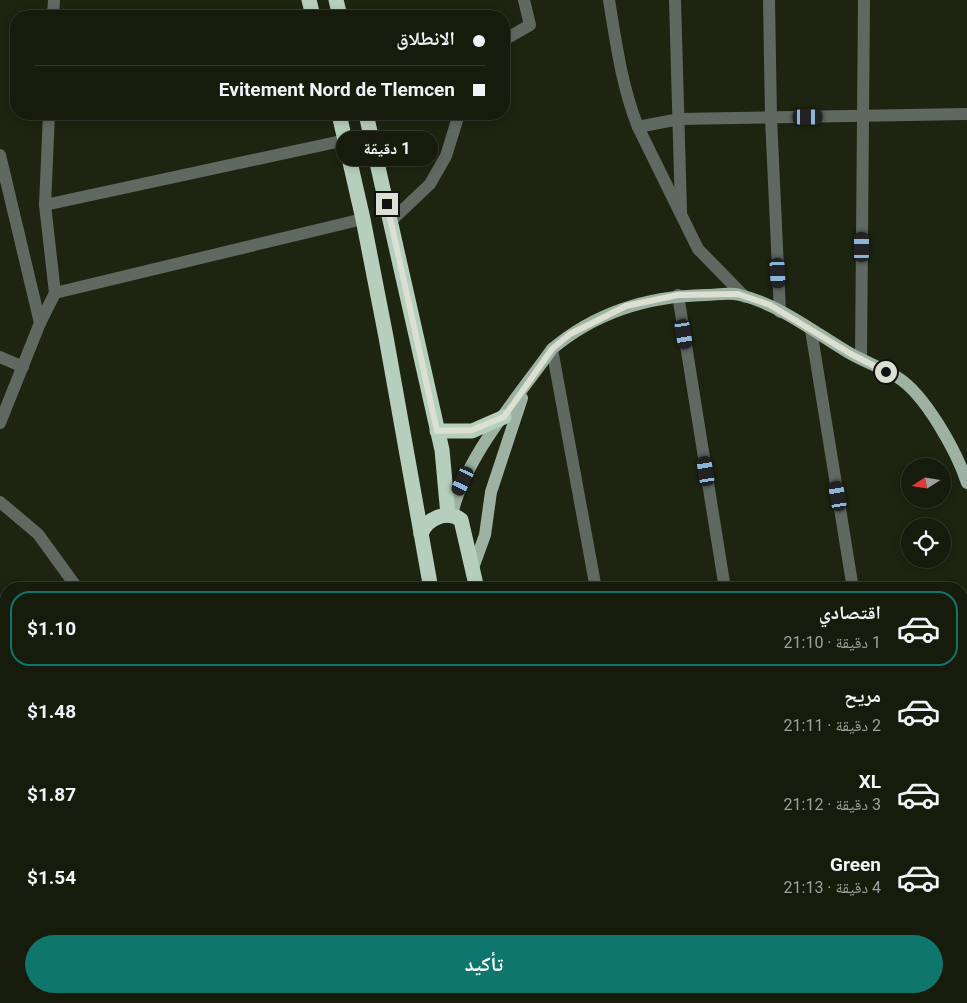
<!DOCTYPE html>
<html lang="ar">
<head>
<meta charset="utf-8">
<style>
	body { margin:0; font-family:Roboto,"Noto Naskh Arabic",sans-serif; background:#23281a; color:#f1f3f6; direction:rtl; height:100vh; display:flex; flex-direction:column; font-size:19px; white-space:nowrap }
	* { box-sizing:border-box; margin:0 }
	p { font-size:16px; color:#9ea19d }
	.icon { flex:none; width:28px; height:28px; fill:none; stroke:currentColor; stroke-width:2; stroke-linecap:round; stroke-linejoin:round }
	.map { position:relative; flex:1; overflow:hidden; direction:ltr }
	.panel { position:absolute; left:0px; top:582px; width:968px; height:421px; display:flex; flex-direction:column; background:#161b0c; border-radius:20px 20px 0 0; box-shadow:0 2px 8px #0003,0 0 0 1px #35392d; direction:rtl }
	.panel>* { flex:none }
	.guide { position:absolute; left:10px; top:10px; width:500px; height:110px; border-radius:20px; box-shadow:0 2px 8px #0003,0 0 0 1px #35392d; direction:rtl; display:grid; align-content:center; height:110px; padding:0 25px; background:#161b0c }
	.needle { width:32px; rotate:258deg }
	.controls { position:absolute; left:901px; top:458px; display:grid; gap:10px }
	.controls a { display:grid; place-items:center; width:50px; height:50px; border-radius:50%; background:#161b0c; box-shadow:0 2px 8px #0003,0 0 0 1px #35392d; font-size:25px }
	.end { position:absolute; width:22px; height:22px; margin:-11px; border:6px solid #dbe0d3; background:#111; box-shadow:0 0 0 2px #111 }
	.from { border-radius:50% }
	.bubble { position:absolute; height:35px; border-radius:18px; background:#161b0c; box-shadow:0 2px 8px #0003,0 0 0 1px #35392d; font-size:16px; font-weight:700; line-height:35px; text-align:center; direction:rtl }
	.car { position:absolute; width:15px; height:30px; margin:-15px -8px; border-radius:6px; box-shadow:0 0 4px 1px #0007; background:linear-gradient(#222 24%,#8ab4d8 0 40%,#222 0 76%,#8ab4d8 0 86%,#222 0) }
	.guide b { display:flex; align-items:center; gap:18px; height:48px; font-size:19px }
	.guide b+b { border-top:1px solid #35392d }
	.guide i { width:12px; height:12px; background:#f1f3f6 }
	ul { padding:9px 0 0; list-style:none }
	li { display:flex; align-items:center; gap:15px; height:75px; margin:0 10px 8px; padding:0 15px; border:2px solid transparent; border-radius:20px }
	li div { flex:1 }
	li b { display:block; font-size:19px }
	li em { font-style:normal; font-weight:700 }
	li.current { border-color:#0f766e }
	li>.icon { width:45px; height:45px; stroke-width:1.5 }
	.cta { display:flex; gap:10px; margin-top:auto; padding:10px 25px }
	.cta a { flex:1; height:58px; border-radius:30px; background:#0f766e; color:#fff; font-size:20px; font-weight:700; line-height:58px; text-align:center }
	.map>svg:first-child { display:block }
</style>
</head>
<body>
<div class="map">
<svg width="967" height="1003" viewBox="0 0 967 1003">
	<rect width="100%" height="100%" fill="#1d2410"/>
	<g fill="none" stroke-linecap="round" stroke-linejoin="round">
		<g stroke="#5f6962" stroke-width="12">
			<path d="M609,0C616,43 622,87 638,127L698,249L745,297"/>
			<polyline points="675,0 681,211"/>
			<polyline points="769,0 771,118 780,312"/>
			<polyline points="53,16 54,0"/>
			<polyline points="504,40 530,25 524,0"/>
			<polyline points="638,127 679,119 967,114"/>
			<polyline points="0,155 40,323 0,423"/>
			<polyline points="45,205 346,140"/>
			<polyline points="391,221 430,184 446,156 459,114"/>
			<polyline points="55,293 363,219"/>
			<polyline points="678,295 725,589"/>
			<polyline points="40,323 55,293 45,205 49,114"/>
			<polyline points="811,330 853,589"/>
			<polyline points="552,349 596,589"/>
			<polyline points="0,357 23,367"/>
			<polyline points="861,359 864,0"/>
			<polyline points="0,502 38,534 78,589"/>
			<polyline points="961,600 967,598"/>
			<polyline points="0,647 6,647"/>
		</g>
		<g stroke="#9db2a2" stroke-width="12">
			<path d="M452,515C464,458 518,397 552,349C596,312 649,296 706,295C716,295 729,292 740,295C778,304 813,331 846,351C862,361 881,367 897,377C925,394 957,452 967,483"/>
			<polyline points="473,568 485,535 491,492 522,398"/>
			<polyline points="232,1003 237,998"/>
			<polyline points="253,1003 257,998"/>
		</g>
		<g stroke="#b6cfbc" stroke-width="15">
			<polyline points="309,0 313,16"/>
			<polyline points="336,0 340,16"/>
			<polyline points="339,114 363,219 386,337 431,589"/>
			<polyline points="366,114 442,450 448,515"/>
			<polyline points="437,431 472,431 504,417"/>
			<path d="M421,534C426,519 447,509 461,520L477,589"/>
			<polyline points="555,998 557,1003"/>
			<polyline points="586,998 588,1003"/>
		</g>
	</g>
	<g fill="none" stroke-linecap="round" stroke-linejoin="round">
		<polyline stroke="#dbe0d3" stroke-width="6" points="387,204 437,431 472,430 504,417 552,349 570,334 626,306 678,295 738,294 770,305 851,354 886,372"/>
	</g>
</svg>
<div class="controls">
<a><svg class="needle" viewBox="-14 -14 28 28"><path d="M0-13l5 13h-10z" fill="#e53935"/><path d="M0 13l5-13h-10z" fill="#9ea19d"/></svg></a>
<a><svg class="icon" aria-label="locate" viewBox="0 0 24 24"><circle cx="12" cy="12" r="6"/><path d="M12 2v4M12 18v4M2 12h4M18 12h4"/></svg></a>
</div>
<i class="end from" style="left:886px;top:372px"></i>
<i class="end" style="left:387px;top:204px"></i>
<div class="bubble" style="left:336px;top:131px;width:102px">1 دقيقة</div>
<i class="car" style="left:808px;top:117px;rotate:90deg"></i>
<i class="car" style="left:862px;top:247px;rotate:0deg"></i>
<i class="car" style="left:778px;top:273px;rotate:177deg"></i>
<i class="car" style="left:684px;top:334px;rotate:171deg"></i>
<i class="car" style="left:706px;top:471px;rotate:351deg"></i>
<i class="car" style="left:463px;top:481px;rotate:205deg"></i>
<i class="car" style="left:838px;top:496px;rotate:350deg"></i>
<div class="guide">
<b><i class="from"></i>الانطلاق</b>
<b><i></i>Evitement Nord de Tlemcen</b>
</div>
<section class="panel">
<ul>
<li class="current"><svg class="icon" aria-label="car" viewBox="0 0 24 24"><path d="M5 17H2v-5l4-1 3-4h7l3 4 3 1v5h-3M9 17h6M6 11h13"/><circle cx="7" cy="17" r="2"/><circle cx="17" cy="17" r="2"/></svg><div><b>اقتصادي</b><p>1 دقيقة · 21:10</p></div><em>$1.10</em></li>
<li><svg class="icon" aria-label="car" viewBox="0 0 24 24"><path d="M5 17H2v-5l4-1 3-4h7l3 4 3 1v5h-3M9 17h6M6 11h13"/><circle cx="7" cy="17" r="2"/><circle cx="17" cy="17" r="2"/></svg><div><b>مريح</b><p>2 دقيقة · 21:11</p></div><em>$1.48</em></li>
<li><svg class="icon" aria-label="car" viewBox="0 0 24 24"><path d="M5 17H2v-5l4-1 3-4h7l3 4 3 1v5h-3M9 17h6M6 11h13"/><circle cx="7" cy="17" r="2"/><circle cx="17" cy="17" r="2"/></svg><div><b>XL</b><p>3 دقيقة · 21:12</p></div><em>$1.87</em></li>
<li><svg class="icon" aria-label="car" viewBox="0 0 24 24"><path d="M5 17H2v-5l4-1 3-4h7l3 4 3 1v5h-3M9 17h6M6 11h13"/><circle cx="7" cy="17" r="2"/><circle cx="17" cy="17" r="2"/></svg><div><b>Green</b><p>4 دقيقة · 21:13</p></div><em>$1.54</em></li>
</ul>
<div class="cta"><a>تأكيد</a></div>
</section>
</div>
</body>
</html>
